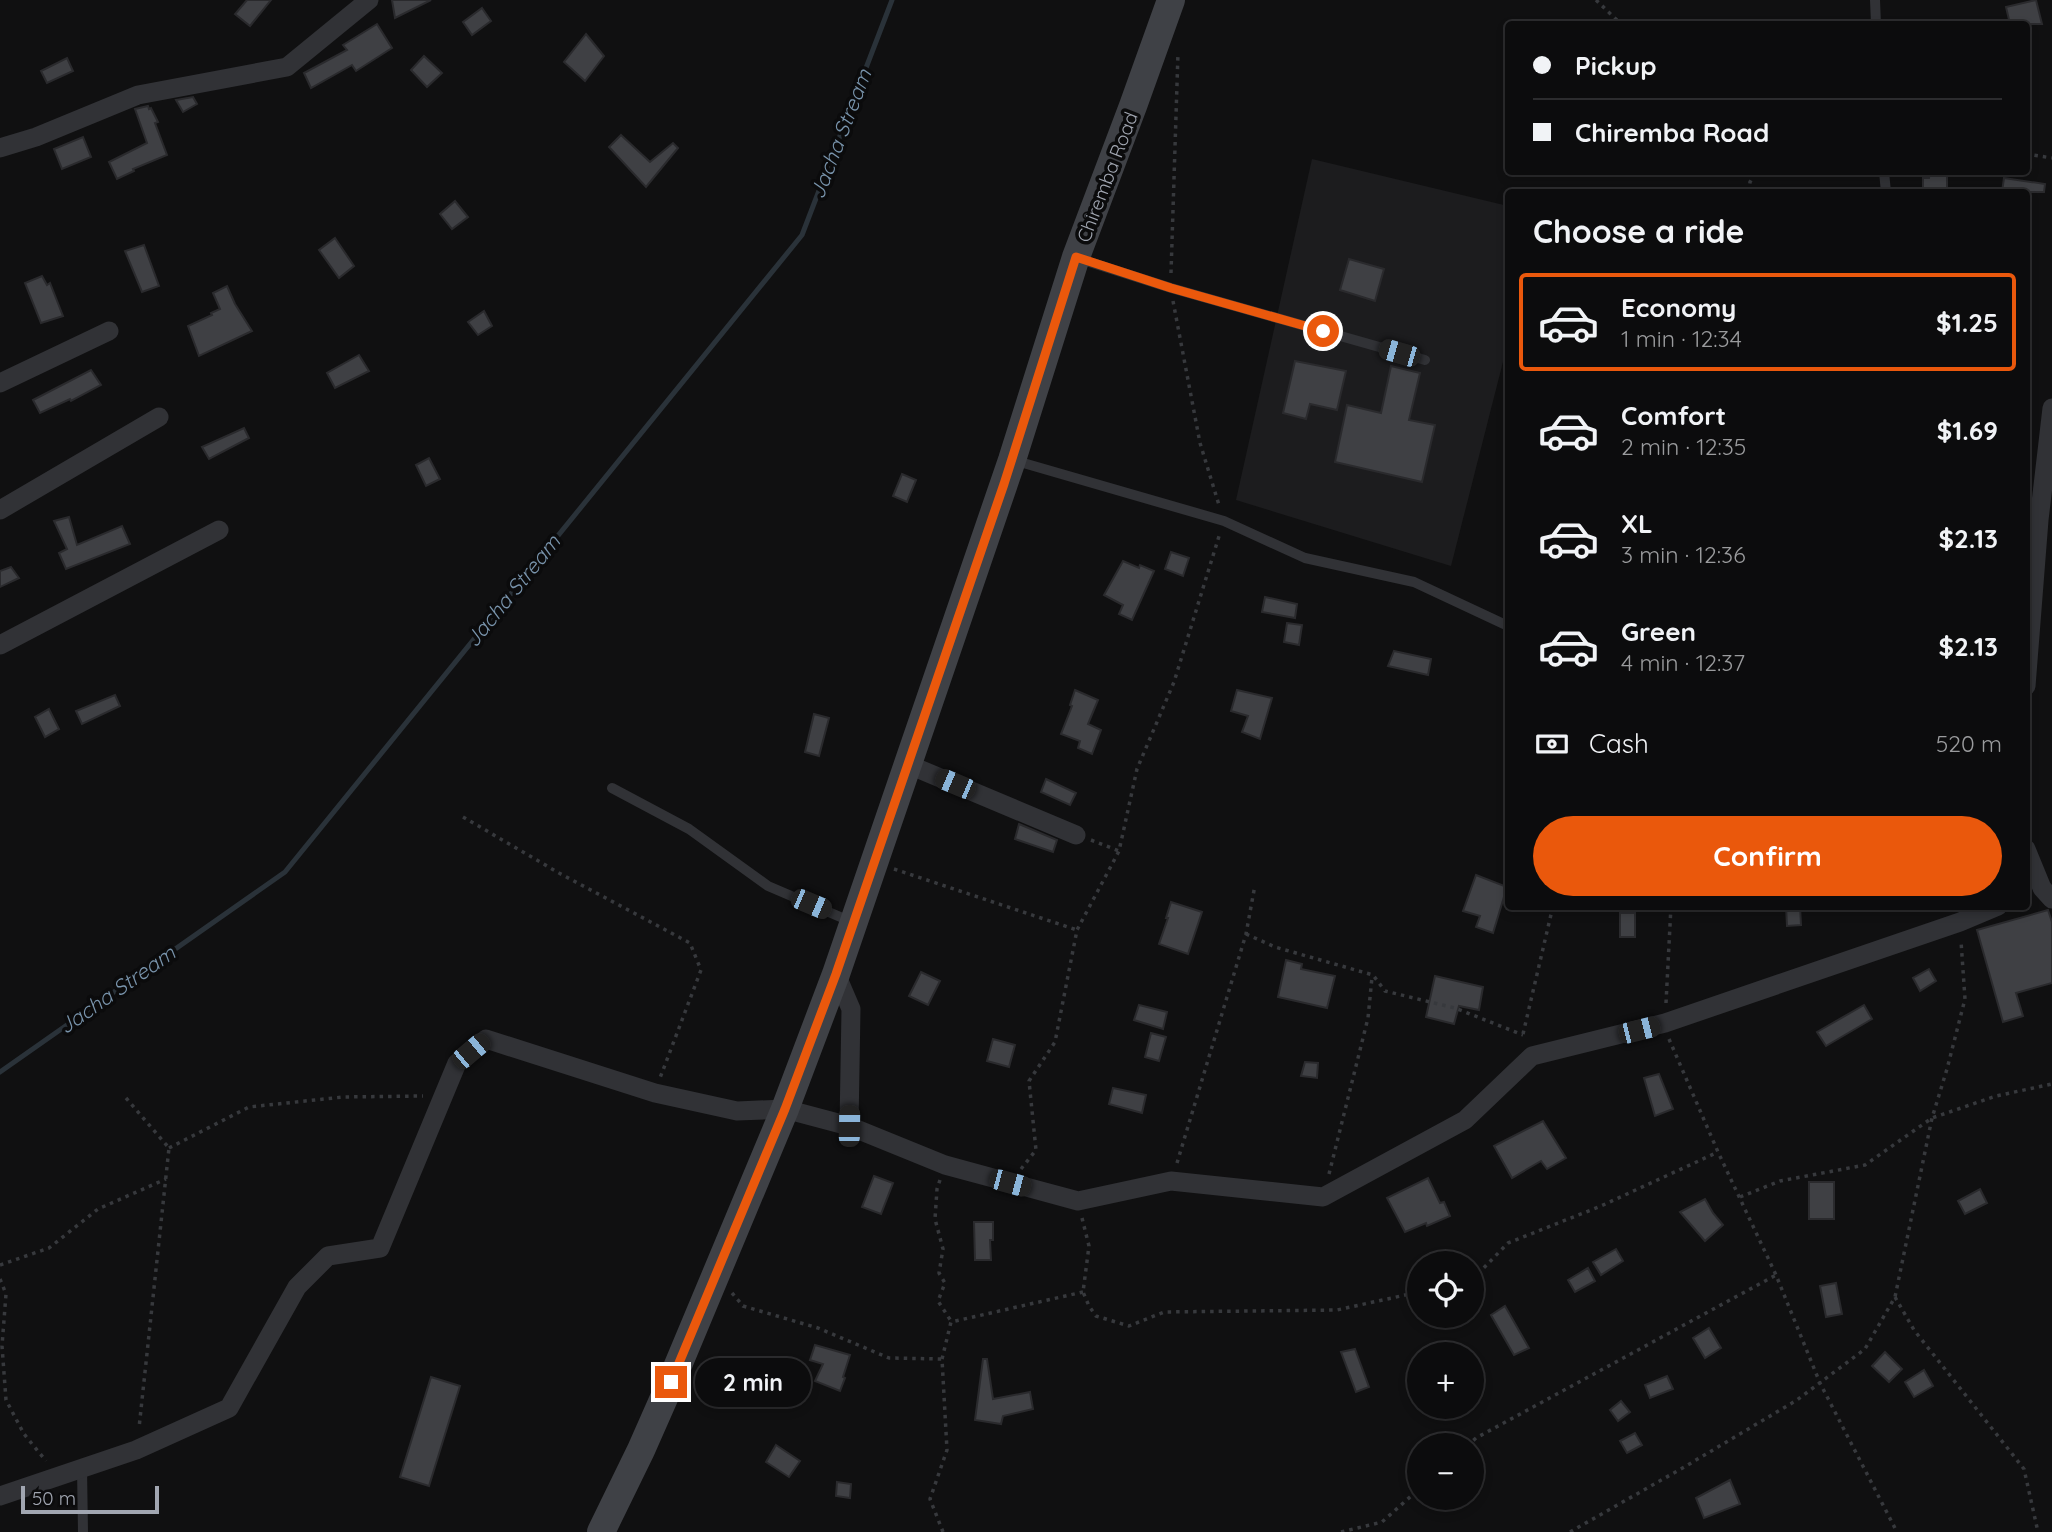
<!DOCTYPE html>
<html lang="en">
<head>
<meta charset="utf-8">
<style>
	body { margin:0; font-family:Quicksand,sans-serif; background:#151516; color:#f1f3f6; height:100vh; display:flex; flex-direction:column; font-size:26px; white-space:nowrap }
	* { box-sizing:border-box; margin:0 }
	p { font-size:23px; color:#9a9b9d }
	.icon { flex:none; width:38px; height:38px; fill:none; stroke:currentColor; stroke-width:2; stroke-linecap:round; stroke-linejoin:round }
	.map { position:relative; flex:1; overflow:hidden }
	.sheet { position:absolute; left:1505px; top:189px; width:525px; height:721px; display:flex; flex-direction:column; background:#0c0c0d; border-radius:7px; box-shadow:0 4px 10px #0003,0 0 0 2px #2c2c2e }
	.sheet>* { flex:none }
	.guide { position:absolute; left:1505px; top:21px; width:525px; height:154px; border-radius:7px; box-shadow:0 4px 10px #0003,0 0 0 2px #2c2c2e; display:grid; align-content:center; height:154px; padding:0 28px; background:#0c0c0d }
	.buttons { position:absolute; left:1407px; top:1251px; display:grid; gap:14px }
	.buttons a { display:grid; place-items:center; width:77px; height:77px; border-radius:50%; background:#0c0c0d; box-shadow:0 4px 10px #0003,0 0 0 2px #2c2c2e; font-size:35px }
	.scale { position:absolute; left:21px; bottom:18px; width:138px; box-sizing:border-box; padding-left:7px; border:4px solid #a1a6b1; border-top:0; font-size:19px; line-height:24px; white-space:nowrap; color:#a1a6b1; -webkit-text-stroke:5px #0b0b0c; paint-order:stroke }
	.end { position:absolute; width:32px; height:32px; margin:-16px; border:9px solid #ea580c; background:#fff; box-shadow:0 0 0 4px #fff }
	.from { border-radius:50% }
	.bubble { position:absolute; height:49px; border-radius:24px; background:#0c0c0d; box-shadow:0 4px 10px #0003,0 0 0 2px #2c2c2e; font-size:23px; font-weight:700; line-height:49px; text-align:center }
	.car { position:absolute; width:21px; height:42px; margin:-21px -10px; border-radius:9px; box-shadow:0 0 5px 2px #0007; background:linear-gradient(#222 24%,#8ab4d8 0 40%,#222 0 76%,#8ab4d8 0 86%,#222 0) }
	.guide b { display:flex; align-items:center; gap:24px; height:66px; font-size:26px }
	.guide b+b { border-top:2px solid #2c2c2e }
	.guide i { width:18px; height:18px; background:#f1f3f6 }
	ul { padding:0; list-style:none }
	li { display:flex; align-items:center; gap:21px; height:98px; margin:0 14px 10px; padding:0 14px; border:4px solid transparent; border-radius:7px }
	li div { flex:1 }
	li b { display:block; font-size:26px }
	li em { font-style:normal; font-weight:700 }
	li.active { border-color:#ea580c }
	li>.icon { width:63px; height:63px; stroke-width:1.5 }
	h2 { padding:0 28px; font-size:32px; line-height:84px }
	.pay { display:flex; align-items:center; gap:18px; height:77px; padding:0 28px; font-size:26px }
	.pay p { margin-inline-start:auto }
	.cta { display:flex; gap:14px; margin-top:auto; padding:14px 28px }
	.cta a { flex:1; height:80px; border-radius:42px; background:#ea580c; color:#fff; font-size:28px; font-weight:700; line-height:80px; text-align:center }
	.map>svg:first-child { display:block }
</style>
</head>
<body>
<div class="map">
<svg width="2052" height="1532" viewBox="0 0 2052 1532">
	<rect width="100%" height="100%" fill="#101011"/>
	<polygon fill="#1c1c1e" points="1312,159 1508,206 1508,342 1451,566 1236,500"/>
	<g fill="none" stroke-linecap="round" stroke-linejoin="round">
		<polyline stroke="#2a3239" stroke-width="5" points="0,1072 285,872 802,235 892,0"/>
	</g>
	<g fill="#3f4044" stroke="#2a2a2d" stroke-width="2">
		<polygon points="247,0 271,0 250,26 235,14"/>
		<polygon points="392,0 431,0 395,18"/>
		<polygon points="2036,0 2042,24 2010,24 2006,7"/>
		<polygon points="482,8 491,21 472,35 463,22"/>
		<polygon points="377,24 392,48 356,71 352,65 311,88 304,73 347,50 343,45"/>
		<polygon points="586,34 604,56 585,81 564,62"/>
		<polygon points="424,56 442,73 427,87 411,70"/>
		<polygon points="67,58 73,71 47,83 41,71"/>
		<polygon points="193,97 197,104 183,112 176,100"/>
		<polygon points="148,106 149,109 151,108 158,122 155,123 167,155 133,169 134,171 117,179 109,162 147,143 135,109"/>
		<polygon points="621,135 650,162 673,143 678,148 646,187 609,147"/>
		<polygon points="83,137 91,157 62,169 54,149"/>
		<polygon points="1930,172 1947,172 1947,192 1923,192 1923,178 1929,178"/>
		<polygon points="2004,178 2045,184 2044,192 2002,192"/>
		<polygon points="455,201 468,217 452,229 440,214"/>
		<polygon points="335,238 354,266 339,278 319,250"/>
		<polygon points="144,245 159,286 142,292 125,251"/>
		<polygon points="1349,259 1384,269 1375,301 1340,290"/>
		<polygon points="42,276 47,285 50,283 63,316 41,323 25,283"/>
		<polygon points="227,286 235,304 252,331 199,356 188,326 212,315 211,313 220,309 213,293"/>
		<polygon points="484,311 492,326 478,335 468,322"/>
		<polygon points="359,355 369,371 335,388 327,373"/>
		<polygon points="1295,361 1346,371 1337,410 1310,404 1306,419 1283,413"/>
		<polygon points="1391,366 1420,373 1409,420 1435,425 1422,482 1335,462 1347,405 1381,413"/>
		<polygon points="91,370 101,385 71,401 70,399 40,413 33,400"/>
		<polygon points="244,428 249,438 209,459 202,447"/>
		<polygon points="429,458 440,479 426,486 416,465"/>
		<polygon points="902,474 916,480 907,502 893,496"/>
		<polygon points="69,517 77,545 122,526 130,544 66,569 59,553 67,549 54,521"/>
		<polygon points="1171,552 1189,558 1183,576 1165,569"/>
		<polygon points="1123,561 1139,568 1140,565 1154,571 1132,620 1119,614 1123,605 1104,595"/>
		<polygon points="11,567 19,578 0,587 0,571"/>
		<polygon points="1265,597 1297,604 1295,618 1262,612"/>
		<polygon points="1287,623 1302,625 1299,645 1284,642"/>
		<polygon points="1394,651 1431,659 1428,675 1388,666"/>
		<polygon points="1075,690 1098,700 1088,724 1101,730 1092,754 1078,748 1080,741 1061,734 1072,706 1070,705"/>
		<polygon points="1237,690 1272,698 1260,739 1242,732 1248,716 1231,711"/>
		<polygon points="115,695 120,706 82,724 76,711"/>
		<polygon points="49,709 59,729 45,737 35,717"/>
		<polygon points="814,714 829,718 819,756 805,752"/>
		<polygon points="1046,779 1076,793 1070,805 1041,792"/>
		<polygon points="1019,824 1057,840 1053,852 1015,839"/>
		<polygon points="1476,875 1507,887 1493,933 1476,927 1480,916 1463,911"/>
		<polygon points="1171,902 1202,912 1188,954 1159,944 1168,918 1166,918"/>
		<polygon points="1786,906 1800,906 1801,925 1787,926"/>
		<polygon points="2048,910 2052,922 2052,983 2016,993 2023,1016 2003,1022 1977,930"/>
		<rect x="1620" y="913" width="15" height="24"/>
		<polygon points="1286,960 1302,964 1301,969 1335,976 1327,1008 1278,997"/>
		<polygon points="1929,969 1936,981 1920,991 1913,978"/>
		<polygon points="921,972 940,981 928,1005 909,996"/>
		<polygon points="1435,976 1483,987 1479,1010 1459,1006 1454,1024 1426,1017"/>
		<polygon points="1139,1005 1167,1012 1163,1029 1134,1020"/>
		<polygon points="1864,1005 1872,1019 1826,1046 1817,1032"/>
		<polygon points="1151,1033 1166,1037 1159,1061 1145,1057"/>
		<polygon points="993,1039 1015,1045 1009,1067 987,1061"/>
		<polygon points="1305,1062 1318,1063 1317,1078 1301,1076"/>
		<polygon points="1659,1074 1673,1109 1655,1116 1644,1078"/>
		<polygon points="1113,1088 1146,1095 1142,1113 1109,1104"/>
		<polygon points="1543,1121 1566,1158 1547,1169 1541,1161 1512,1178 1494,1146"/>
		<polygon points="874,1176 893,1183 881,1214 862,1207"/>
		<polygon points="1428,1178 1440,1203 1444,1202 1450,1216 1427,1226 1426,1223 1405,1232 1387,1198"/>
		<rect x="1809" y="1182" width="25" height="37"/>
		<polygon points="1980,1189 1987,1203 1965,1214 1958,1201"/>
		<polygon points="1705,1199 1713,1213 1723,1225 1705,1241 1680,1212"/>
		<polygon points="974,1222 993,1222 993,1240 990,1240 991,1260 975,1260"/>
		<polygon points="1616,1249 1623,1261 1601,1275 1593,1262"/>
		<polygon points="1588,1268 1595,1281 1575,1292 1568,1280"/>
		<polygon points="1836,1283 1842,1314 1826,1317 1820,1286"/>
		<polygon points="1505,1306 1529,1348 1514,1355 1491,1315"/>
		<polygon points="1709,1328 1721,1348 1705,1358 1693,1338"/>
		<polygon points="815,1345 850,1355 843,1377 845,1378 840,1391 815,1381 823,1364 810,1360"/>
		<polygon points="1355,1349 1369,1387 1356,1392 1341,1352"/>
		<polygon points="1885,1352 1902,1369 1889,1382 1872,1366"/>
		<polygon points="983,1359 987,1359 993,1399 1030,1392 1033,1409 1003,1416 1001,1424 975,1420"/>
		<polygon points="1924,1370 1933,1386 1914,1397 1905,1382"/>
		<polygon points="1667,1376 1673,1389 1650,1398 1645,1385"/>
		<polygon points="431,1377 460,1386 429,1486 400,1477"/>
		<polygon points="1621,1401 1630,1412 1618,1421 1610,1410"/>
		<polygon points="1635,1433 1642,1445 1627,1453 1620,1441"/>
		<polygon points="776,1445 800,1461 789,1477 766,1462"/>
		<polygon points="1730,1480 1740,1504 1704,1518 1696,1498"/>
		<polygon points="837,1482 851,1484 850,1498 836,1496"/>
	</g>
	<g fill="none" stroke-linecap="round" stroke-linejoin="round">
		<g stroke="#37393d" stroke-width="3.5" stroke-dasharray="3.5 5" stroke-linecap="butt">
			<polyline points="1596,0 1621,24"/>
			<polyline points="2026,154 2052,158"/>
			<polyline points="1749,192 1750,182 1756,172"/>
			<polyline points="1171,273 1178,53"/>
			<polyline points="1173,301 1200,443 1219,505"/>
			<polyline points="463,817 559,873 690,943 701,970 660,1078"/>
			<polyline points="1091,840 1119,851"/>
			<polyline points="894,869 1077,930"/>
			<polyline points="1246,934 1275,947 1373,975 1385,991 1455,1008 1523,1035"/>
			<polyline points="1666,1003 1671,906"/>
			<polyline points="1523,1034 1553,906"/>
			<polyline points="1669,1039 1718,1152 1776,1275 1820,1383 1897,1532"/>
			<polyline points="126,1098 169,1148 139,1428"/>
			<polyline points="169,1148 249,1107 343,1097 423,1096"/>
			<polyline points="1177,1163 1246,934 1255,885"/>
			<polyline points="1021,1169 1036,1150 1029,1081 1055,1042 1077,930 1119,851 1137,769 1174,682 1220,533"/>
			<polyline points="1329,1174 1368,1018 1372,977"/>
			<polyline points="940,1180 937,1189 935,1219 943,1249 939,1273 945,1283 938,1301 951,1321"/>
			<polyline points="1740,1197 1780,1181 1865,1165 1932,1118 1996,1096 2052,1084"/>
			<polyline points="1082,1218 1089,1246 1083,1292 1089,1306 1096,1316 1129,1326 1164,1312 1337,1310 1419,1292"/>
			<polyline points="0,1265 49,1248 98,1209 166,1179"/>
			<polyline points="0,1279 6,1294 2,1346 6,1400 24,1434 46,1461"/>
			<polyline points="1472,1280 1508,1243 1601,1206 1718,1152"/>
			<polyline points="732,1293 743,1306 818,1328 889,1358 942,1359"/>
			<polyline points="1895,1297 1914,1330 2024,1469 2038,1532"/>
			<polyline points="1467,1446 1476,1438 1776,1275"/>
			<polyline points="943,1532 930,1499 947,1450 942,1359 951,1322 1083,1292"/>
			<polyline points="1341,1532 1382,1522 1419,1489"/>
			<polyline points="1570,1532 1686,1466 1797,1400 1865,1349 1895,1297 1932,1118 1947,1069 1965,999 1961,941"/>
		</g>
		<g stroke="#313236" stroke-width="10">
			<polyline points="1875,0 1876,24"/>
			<polyline points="1884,172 1886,192"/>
			<polyline points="1080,259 1171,288 1425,360"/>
			<polyline points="1013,460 1224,521 1305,558 1414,582 1508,626"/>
			<polyline points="612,788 689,829 768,886 852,922"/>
			<polyline points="82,1468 83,1532"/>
		</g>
		<g stroke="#313236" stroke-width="19">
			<polyline points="0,148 36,137 138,95 287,67 369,0"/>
			<polyline points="0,383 109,331"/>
			<polyline points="0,510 159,417"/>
			<polyline points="0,645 219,530"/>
			<polyline points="2026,686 2039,520 2052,408"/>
			<polyline points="907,764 1076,835"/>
			<polyline points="2026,849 2042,888 2052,899"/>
			<polyline points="836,974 851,1009 849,1126 945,1165 1078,1201 1171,1181 1323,1197 1465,1120 1532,1056 1665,1023 1960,922 1998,906"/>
			<polyline points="0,1496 136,1450 229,1408 297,1287 328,1256 380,1248 457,1063 486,1039 655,1093 737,1111 785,1109 849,1126"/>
		</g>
		<polyline stroke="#3f4146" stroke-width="28" points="601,1532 641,1450 671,1382 785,1109 836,974 1012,460 1076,257 1133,106 1171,0"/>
	</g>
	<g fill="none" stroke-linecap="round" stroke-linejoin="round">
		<polyline stroke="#ea580c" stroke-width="9" points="671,1382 785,1109 836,974 1004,484 1076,257 1171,288 1323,331"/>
	</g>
	<g text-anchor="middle" stroke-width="7" stroke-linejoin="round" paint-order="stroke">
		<g font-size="19" fill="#a1a6b1" stroke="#0b0b0c">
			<text transform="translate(1107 177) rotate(-69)" y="7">Chiremba Road</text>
		</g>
		<g font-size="21" font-style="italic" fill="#7994ac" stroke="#0b0b0c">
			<text transform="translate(841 134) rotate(-69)" y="7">Jacha Stream</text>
			<text transform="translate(513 591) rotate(-51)" y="7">Jacha Stream</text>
			<text transform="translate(117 990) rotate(-35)" y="7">Jacha Stream</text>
		</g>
	</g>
</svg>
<div class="buttons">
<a><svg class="icon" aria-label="locate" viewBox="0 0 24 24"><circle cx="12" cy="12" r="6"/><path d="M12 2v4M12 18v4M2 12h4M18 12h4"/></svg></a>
<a>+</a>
<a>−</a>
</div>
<div class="scale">50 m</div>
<i class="end from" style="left:1323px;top:331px"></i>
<i class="end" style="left:671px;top:1382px"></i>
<div class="bubble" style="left:695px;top:1358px;width:116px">2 min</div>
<i class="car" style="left:1399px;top:353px;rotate:286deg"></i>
<i class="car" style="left:955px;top:784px;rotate:293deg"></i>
<i class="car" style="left:811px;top:904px;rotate:113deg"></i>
<i class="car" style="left:1639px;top:1030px;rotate:76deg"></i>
<i class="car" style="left:471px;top:1051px;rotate:50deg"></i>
<i class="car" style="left:849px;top:1126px;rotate:1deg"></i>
<i class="car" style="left:1010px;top:1183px;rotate:105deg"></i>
<div class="guide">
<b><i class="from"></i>Pickup</b>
<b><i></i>Chiremba Road</b>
</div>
<section class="sheet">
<h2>Choose a ride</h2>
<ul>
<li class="active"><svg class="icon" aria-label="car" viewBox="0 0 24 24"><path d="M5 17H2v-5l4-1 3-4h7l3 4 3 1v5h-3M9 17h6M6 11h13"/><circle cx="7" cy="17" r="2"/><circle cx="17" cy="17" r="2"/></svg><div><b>Economy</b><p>1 min · 12:34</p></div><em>$1.25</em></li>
<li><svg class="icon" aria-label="car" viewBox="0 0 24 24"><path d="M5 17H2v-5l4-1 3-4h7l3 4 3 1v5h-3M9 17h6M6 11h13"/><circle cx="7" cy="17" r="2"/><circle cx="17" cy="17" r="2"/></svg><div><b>Comfort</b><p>2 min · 12:35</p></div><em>$1.69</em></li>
<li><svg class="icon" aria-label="car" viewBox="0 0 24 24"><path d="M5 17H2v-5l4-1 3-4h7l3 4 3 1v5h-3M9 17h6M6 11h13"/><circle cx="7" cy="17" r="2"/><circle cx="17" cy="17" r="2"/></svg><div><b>XL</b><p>3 min · 12:36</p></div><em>$2.13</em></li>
<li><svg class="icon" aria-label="car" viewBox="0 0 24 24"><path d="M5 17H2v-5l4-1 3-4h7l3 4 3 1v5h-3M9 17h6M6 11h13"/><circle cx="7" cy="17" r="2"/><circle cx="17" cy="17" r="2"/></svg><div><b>Green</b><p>4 min · 12:37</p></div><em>$2.13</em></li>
</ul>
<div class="pay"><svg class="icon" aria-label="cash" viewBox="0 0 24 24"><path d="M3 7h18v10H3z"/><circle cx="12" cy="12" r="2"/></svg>Cash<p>520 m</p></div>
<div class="cta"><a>Confirm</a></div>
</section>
</div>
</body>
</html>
